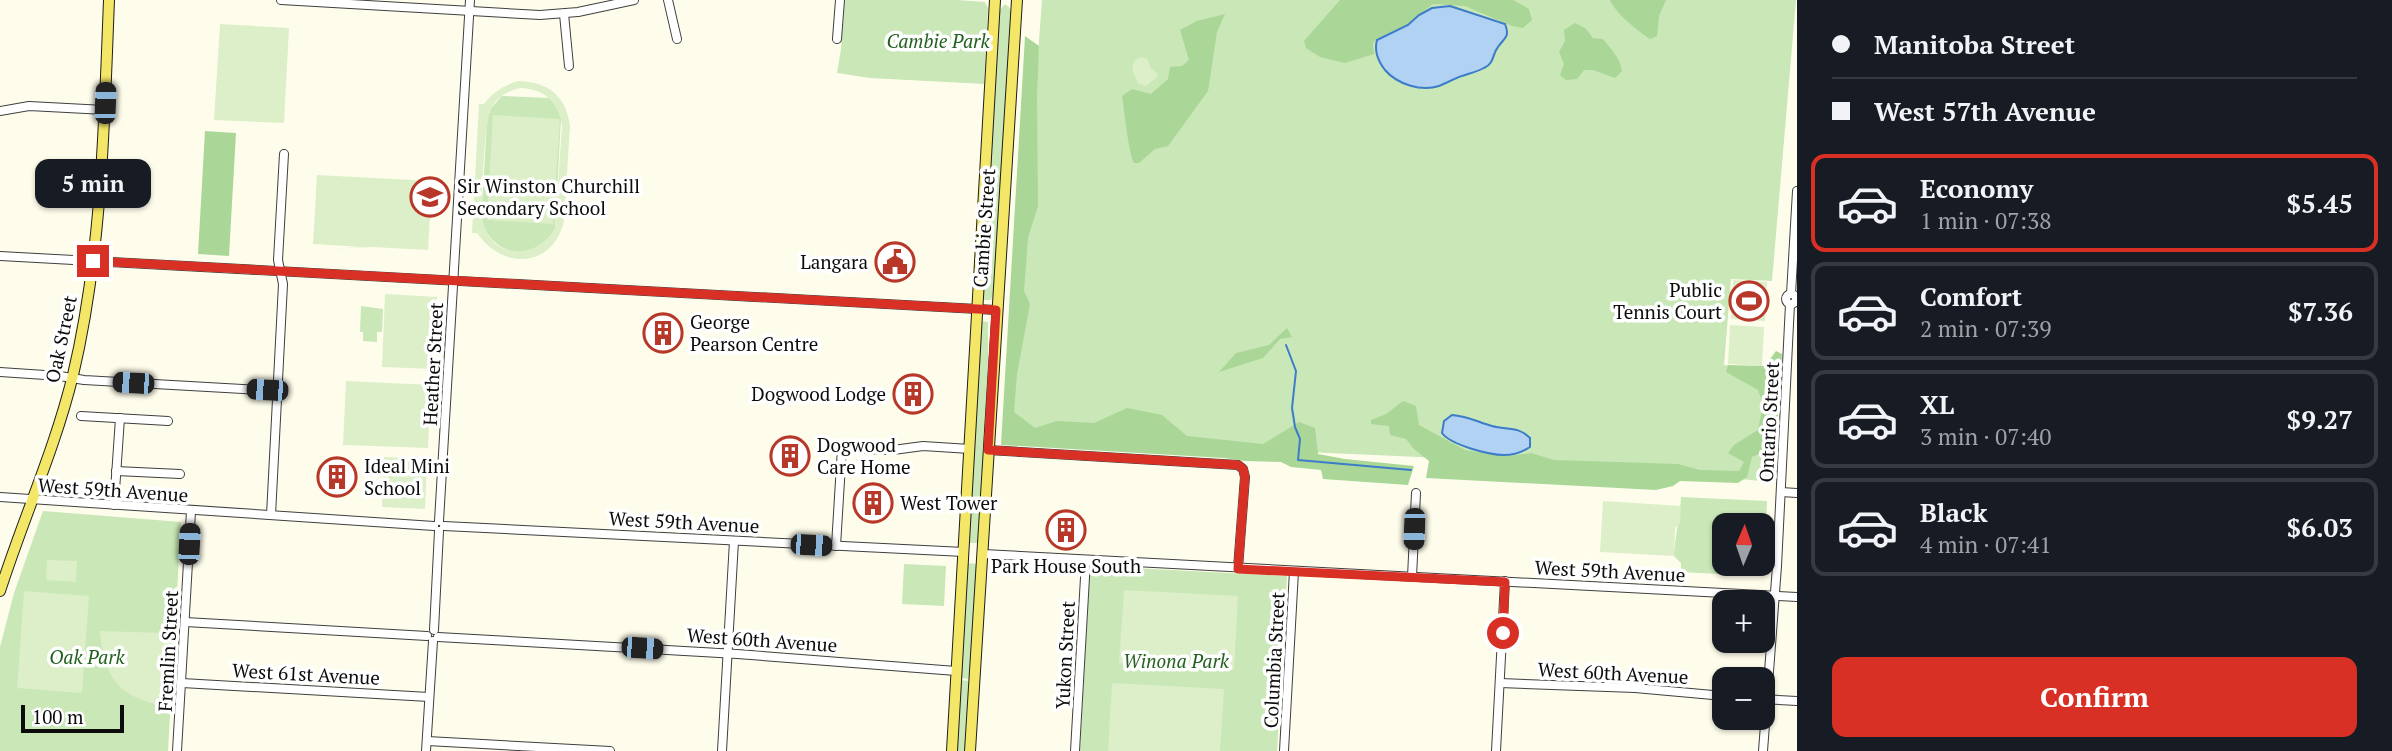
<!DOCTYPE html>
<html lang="en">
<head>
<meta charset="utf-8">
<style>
	body { margin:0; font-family:"PT Serif",serif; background:#20242c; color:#f1f3f6; height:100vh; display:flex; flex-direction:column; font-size:26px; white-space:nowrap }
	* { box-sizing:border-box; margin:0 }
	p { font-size:23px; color:#9ea1a6 }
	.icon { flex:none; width:38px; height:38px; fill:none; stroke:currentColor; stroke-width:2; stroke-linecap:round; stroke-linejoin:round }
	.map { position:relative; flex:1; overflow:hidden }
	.drawer { display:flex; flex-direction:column; background:#171b24; width:595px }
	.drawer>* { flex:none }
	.hud { display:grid; align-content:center; height:154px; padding:0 35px; background:#171b24 }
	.needle { width:46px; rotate:2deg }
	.fabs { position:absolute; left:1712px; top:513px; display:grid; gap:14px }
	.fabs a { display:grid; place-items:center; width:63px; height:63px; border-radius:14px; background:#171b24; box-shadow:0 2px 5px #0004; font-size:35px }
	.scale { position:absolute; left:21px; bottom:18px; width:103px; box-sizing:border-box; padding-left:7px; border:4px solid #0c0c0c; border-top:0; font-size:19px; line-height:24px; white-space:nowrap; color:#0c0c0c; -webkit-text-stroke:5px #fff; paint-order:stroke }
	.end { position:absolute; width:32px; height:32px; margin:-16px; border:9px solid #d93025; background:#fff; box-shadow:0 0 0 4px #fff }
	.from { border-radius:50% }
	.bubble { position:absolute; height:49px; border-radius:14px; background:#171b24; box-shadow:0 2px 5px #0004; font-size:23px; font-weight:600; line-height:49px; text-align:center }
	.car { position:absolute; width:21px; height:42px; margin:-21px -10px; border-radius:9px; box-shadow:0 0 5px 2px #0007; background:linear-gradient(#222 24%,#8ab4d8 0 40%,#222 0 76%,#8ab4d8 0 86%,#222 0) }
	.hud b { display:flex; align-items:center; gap:24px; height:66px; font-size:26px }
	.hud b+b { border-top:2px solid #363941 }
	.hud i { width:18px; height:18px; background:#f1f3f6 }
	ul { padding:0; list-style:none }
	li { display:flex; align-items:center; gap:21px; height:98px; margin:0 14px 10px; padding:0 21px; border:4px solid #363941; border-radius:14px }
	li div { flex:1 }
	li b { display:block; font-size:26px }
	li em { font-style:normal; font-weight:600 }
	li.current { border-color:#d93025 }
	li>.icon { width:63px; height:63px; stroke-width:1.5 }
	.action { display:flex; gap:14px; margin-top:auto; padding:14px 35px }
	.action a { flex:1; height:80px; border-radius:14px; background:#d93025; color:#fff; font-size:28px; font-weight:600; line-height:80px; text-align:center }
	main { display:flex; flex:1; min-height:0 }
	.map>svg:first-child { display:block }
</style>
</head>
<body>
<main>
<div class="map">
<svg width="1797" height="751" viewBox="0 0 1797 751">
	<rect width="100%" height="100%" fill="#fefdec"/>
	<g fill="#c9e7b7" fill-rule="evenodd">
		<polygon points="845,0 957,0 985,2 988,8 984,84 870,78 837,73 841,49"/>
		<path d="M1042,0H1796L1772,281L1731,279L1724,365L1767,369L1773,397L1772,482C1519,457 1264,451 1010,440Z"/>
		<polygon points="1005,4 1009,7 1011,12 993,295 991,300 982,300 1000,10"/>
		<path d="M502,96L549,98L555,104L561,118L555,229C547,242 536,252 520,252C503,252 488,240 483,224C480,214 482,202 483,191C484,168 486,144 487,120L491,108Z"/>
		<polygon points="361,306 383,309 382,332 377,332 377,342 363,341 363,332 360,332"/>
		<polygon points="981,321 988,322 988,389 978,543 969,543"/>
		<path d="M1681,497L1767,501L1764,570L1755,576L1681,572V563L1674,556C1675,535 1680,518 1681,497ZM1724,525H1762V564H1724Z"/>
		<polygon points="43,511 181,522 168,751 0,751 0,647 14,593"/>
		<polygon points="967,563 977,564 970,679 960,678"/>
		<polygon points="904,564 946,566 944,606 902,604"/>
		<polygon points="1094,566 1287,576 1277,751 1080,751 1090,569"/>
		<polygon points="960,680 970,681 966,751 955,751"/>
	</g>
	<g fill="#aad797">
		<polygon points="1340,0 1513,0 1529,9 1532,20 1523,28 1512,26 1465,6 1433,4 1408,24 1377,39 1373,43 1374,54 1345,63 1320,57 1306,48 1304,41"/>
		<path d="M1610,0H1666L1659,16L1657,36L1650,39C1638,31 1616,14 1610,0Z"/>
		<path d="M1225,14L1217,32L1208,91L1168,146L1155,149L1139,163H1134C1129,156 1124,108 1122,96L1132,89L1151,94L1168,79L1170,67L1182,66L1189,60L1180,30L1197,21Z"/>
		<path d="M1575,23L1585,28L1593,38L1603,39C1611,49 1620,58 1622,71L1615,78L1593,70H1584L1577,79L1566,80L1560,75L1564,64L1559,52L1565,41L1564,30Z"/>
		<polygon points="1025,36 1039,46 1037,95 1038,206 1028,238 1024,291 1030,304 1017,374 1014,412 1035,428 1057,421 1094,423 1127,408 1162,415 1187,436 1263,444 1299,422 1315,428 1318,454 1345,459 1414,466 1408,485 1323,479 1321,470 1291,467 1281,462 1245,461 1224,458 1001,445"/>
		<polygon points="205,131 236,133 229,256 198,254"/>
		<polygon points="1287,328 1292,337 1280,339 1263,358 1219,372 1236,353 1269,345"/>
		<path d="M1776,351L1782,354C1780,377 1781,418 1773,439C1769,449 1761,453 1752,457L1747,477L1738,483L1680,481L1673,486L1656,490L1426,478L1429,461L1414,449L1406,439L1390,435L1389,426L1371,424V420L1386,414L1403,401L1416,406L1419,425L1465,450L1483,453L1508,456L1531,453L1554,460L1678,464L1700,470L1739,471L1744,462L1728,453L1734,445L1758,430L1763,404L1758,390L1726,372L1728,365L1765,366Z"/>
	</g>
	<g fill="#dcefc8" fill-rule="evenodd">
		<polygon points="220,24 289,28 284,123 214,120"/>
		<polygon points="1141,57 1147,59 1151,68 1158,74 1156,78 1146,86 1138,83 1132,70 1134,61"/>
		<path d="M518,81C548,82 566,95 570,126L564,221C553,268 503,271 477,233H472L479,104H484C494,91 503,86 518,81ZM521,88C544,89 559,102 562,126L555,229C537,258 496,261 484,226C479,213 485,120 491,108C498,96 508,91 521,88Z"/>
		<polygon points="493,115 560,119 553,224 487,220"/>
		<polygon points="317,175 432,181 428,250 372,247 330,249 362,247 313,244"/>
		<polygon points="1733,280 1767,282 1765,321 1731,319"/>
		<polygon points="385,294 437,297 434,369 382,367"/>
		<polygon points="1730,325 1764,327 1762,366 1728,364"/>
		<polygon points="346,381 431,385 428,448 343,445"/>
		<polygon points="384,457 427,459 425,509 382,507"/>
		<polygon points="1603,501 1681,506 1680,523 1675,528 1674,556 1600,552"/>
		<polygon points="47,560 77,561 76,582 46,580"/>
		<polygon points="1124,590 1238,596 1234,670 1119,663"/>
		<polygon points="24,591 89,596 82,693 17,688"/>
		<path d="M100,631L166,633L171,638L165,707C118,696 104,679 100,631Z"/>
		<polygon points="1112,683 1224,689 1220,751 1108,751"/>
	</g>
	<g fill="#b2d2f4" stroke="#3c7cc8" stroke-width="2">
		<path d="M1450,6L1505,24C1510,37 1505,37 1498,47C1492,54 1495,63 1484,68C1477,72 1467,74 1459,77C1452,80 1446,83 1439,86C1421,92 1397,84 1385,70C1378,61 1374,51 1377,40L1408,25L1419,15L1432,8Z"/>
		<path d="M1452,415C1467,416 1478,422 1492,426C1507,430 1518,426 1530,438V447C1522,452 1514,455 1504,455C1489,455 1451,445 1442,433L1444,421Z"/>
	</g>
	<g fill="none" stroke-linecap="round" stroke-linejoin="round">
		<polyline stroke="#3c7cc8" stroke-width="2" points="1286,345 1296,371 1292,408 1295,427 1300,439 1298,460 1411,470"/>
		<g stroke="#3f3f3f" stroke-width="10">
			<g id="minor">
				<polyline points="281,0 540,15 578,12 634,0"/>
				<polyline points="668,0 677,39"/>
				<polyline points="564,14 569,66"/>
				<polyline points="837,39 840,0"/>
				<polyline points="0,111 29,106 105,110"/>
				<polyline points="0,256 996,310"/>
				<circle cx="1791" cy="299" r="5"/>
				<polyline points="1791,294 1797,191"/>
				<polyline points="0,372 60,376 84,380 277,391"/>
				<polyline points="81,416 168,421"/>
				<polyline points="988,450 1238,465 1243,469 1245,477 1238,568"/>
				<polyline points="116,471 180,474"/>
				<polyline points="1781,492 1797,493"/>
				<polyline points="0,497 434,526"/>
				<polyline points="114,505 120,418"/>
				<polyline points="271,515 283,284 278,260 284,154"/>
				<polyline points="439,521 470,0"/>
				<polyline points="444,526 964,552"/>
				<polyline points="836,546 842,448 893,450 923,446 970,449"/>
				<polyline points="983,554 1797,597"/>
				<polyline points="1412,577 1416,493"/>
				<polyline points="185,622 427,636"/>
				<polyline points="434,630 439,531"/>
				<polyline points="438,637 737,654 956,671"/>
				<polyline points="182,683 429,697"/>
				<polyline points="1500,683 1635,688 1724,696"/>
				<polyline points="1762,699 1797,701"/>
				<polyline points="427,741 610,751"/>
				<polyline points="177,751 191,511"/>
				<polyline points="426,751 433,641"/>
				<polyline points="722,751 734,541"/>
				<polyline points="1075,751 1086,560"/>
				<polyline points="1284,751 1294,571"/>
				<polyline points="1496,751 1505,581"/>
				<polyline points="1763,751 1777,566 1790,304"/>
			</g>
		</g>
		<g stroke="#1d1d1d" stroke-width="12">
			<g id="major">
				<path d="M0,591C23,519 55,449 73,375C102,253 104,125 109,0"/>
				<polyline points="952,751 995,0"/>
				<polyline points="970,751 1017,0"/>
			</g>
		</g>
		<use href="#minor" stroke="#fff" stroke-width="8"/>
		<use href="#major" stroke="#f4e666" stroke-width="10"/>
	</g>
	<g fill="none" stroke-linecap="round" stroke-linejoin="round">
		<polyline stroke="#d93025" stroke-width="9" points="93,261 996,310 988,450 1238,465 1243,469 1245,477 1238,569 1505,582 1503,633"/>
	</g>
	<defs>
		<g id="school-ring" transform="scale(2.0125)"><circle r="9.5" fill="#fff" stroke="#b73729" stroke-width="1.5"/><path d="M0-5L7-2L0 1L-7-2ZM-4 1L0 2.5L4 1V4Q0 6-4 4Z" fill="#b73729"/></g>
		<g id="civic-ring" transform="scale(2.0125)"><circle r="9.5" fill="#fff" stroke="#b73729" stroke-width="1.5"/><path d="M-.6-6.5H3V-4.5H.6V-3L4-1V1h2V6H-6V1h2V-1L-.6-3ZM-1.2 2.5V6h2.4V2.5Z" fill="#b73729"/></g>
		<g id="stadium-ring" transform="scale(2.0125)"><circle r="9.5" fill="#fff" stroke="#b73729" stroke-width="1.5"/><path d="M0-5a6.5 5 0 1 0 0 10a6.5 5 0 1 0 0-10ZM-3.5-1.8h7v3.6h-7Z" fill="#b73729"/></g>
		<g id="building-ring" transform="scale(2.0125)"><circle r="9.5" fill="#fff" stroke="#b73729" stroke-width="1.5"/><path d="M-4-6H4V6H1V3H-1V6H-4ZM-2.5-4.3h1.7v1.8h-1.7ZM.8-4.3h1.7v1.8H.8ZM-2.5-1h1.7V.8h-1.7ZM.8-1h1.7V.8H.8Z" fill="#b73729"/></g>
	</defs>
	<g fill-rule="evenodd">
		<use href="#school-ring" x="430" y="197"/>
		<use href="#civic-ring" x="895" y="262"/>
		<use href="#stadium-ring" x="1749" y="301"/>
		<use href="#building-ring" x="663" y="333"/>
		<use href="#building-ring" x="913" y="394"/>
		<use href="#building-ring" x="790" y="456"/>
		<use href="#building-ring" x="337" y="477"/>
		<use href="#building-ring" x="873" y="503"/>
		<use href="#building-ring" x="1066" y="530"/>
	</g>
	<g text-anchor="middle" stroke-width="7" stroke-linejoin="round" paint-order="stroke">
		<g font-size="19" font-style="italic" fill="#23611f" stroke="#fff">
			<text x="938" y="48">Cambie Park</text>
			<text x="87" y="664">Oak Park</text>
			<text x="1176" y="668">Winona Park</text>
		</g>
		<g font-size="19" fill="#0c0c0c" stroke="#fff" text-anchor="start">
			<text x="457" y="193">Sir Winston Churchill<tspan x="457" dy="22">Secondary School</tspan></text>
			<text x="868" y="269" text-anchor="end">Langara</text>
			<text x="1722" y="297" text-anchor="end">Public<tspan x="1722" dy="22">Tennis Court</tspan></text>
			<text x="690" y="329">George<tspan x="690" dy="22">Pearson Centre</tspan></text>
			<text x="886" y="401" text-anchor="end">Dogwood Lodge</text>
			<text x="817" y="452">Dogwood<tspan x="817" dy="22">Care Home</tspan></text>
			<text x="364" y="473">Ideal Mini<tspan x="364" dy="22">School</tspan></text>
			<text x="900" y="510">West Tower</text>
			<text x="1066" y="573" text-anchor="middle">Park House South</text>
		</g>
		<g font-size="19" fill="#0c0c0c" stroke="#fff">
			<text transform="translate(984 228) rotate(-86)" y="7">Cambie Street</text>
			<text transform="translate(61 339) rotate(-78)" y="7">Oak Street</text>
			<text transform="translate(433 364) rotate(-87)" y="7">Heather Street</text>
			<text transform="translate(1769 422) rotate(-87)" y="7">Ontario Street</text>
			<text transform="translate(113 490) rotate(4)" y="7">West 59th Avenue</text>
			<text transform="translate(684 522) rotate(3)" y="7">West 59th Avenue</text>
			<text transform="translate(1610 571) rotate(3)" y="7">West 59th Avenue</text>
			<text transform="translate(762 640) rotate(4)" y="7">West 60th Avenue</text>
			<text transform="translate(168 651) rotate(-87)" y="7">Fremlin Street</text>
			<text transform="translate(1065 655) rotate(-87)" y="7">Yukon Street</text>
			<text transform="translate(1274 660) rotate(-87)" y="7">Columbia Street</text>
			<text transform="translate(1613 673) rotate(3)" y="7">West 60th Avenue</text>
			<text transform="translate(306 674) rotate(3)" y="7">West 61st Avenue</text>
		</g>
	</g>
</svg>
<div class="fabs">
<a><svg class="needle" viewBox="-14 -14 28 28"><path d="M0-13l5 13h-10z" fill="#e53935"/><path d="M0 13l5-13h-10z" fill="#9ea1a6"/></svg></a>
<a>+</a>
<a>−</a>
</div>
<div class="scale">100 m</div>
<i class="end from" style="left:1503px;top:633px"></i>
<i class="end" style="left:93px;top:261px"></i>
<div class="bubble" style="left:35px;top:159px;width:116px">5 min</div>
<i class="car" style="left:105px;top:103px;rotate:2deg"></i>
<i class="car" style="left:133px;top:383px;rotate:273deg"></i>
<i class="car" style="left:267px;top:390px;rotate:273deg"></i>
<i class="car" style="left:1414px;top:529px;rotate:182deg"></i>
<i class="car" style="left:189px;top:544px;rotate:3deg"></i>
<i class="car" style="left:811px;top:545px;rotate:93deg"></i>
<i class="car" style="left:642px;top:648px;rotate:94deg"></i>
</div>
<section class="drawer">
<div class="hud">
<b><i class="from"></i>Manitoba Street</b>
<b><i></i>West 57th Avenue</b>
</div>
<ul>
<li class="current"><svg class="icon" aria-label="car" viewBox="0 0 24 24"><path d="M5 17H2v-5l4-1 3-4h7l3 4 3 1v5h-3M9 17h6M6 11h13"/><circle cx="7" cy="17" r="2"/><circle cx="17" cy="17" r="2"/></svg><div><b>Economy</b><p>1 min · 07:38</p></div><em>$5.45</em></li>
<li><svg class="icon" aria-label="car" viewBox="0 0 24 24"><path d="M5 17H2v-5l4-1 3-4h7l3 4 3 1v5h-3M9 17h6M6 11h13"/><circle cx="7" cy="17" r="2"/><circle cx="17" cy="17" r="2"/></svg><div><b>Comfort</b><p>2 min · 07:39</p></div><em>$7.36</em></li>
<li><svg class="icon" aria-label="car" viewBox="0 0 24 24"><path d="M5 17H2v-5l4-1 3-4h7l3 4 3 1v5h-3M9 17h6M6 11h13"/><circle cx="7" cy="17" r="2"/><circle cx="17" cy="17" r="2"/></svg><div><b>XL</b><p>3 min · 07:40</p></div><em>$9.27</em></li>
<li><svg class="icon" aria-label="car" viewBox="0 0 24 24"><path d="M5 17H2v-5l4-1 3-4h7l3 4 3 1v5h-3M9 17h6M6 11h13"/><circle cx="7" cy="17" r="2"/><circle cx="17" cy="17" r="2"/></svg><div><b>Black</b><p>4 min · 07:41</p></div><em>$6.03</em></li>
</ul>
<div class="action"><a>Confirm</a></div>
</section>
</main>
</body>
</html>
